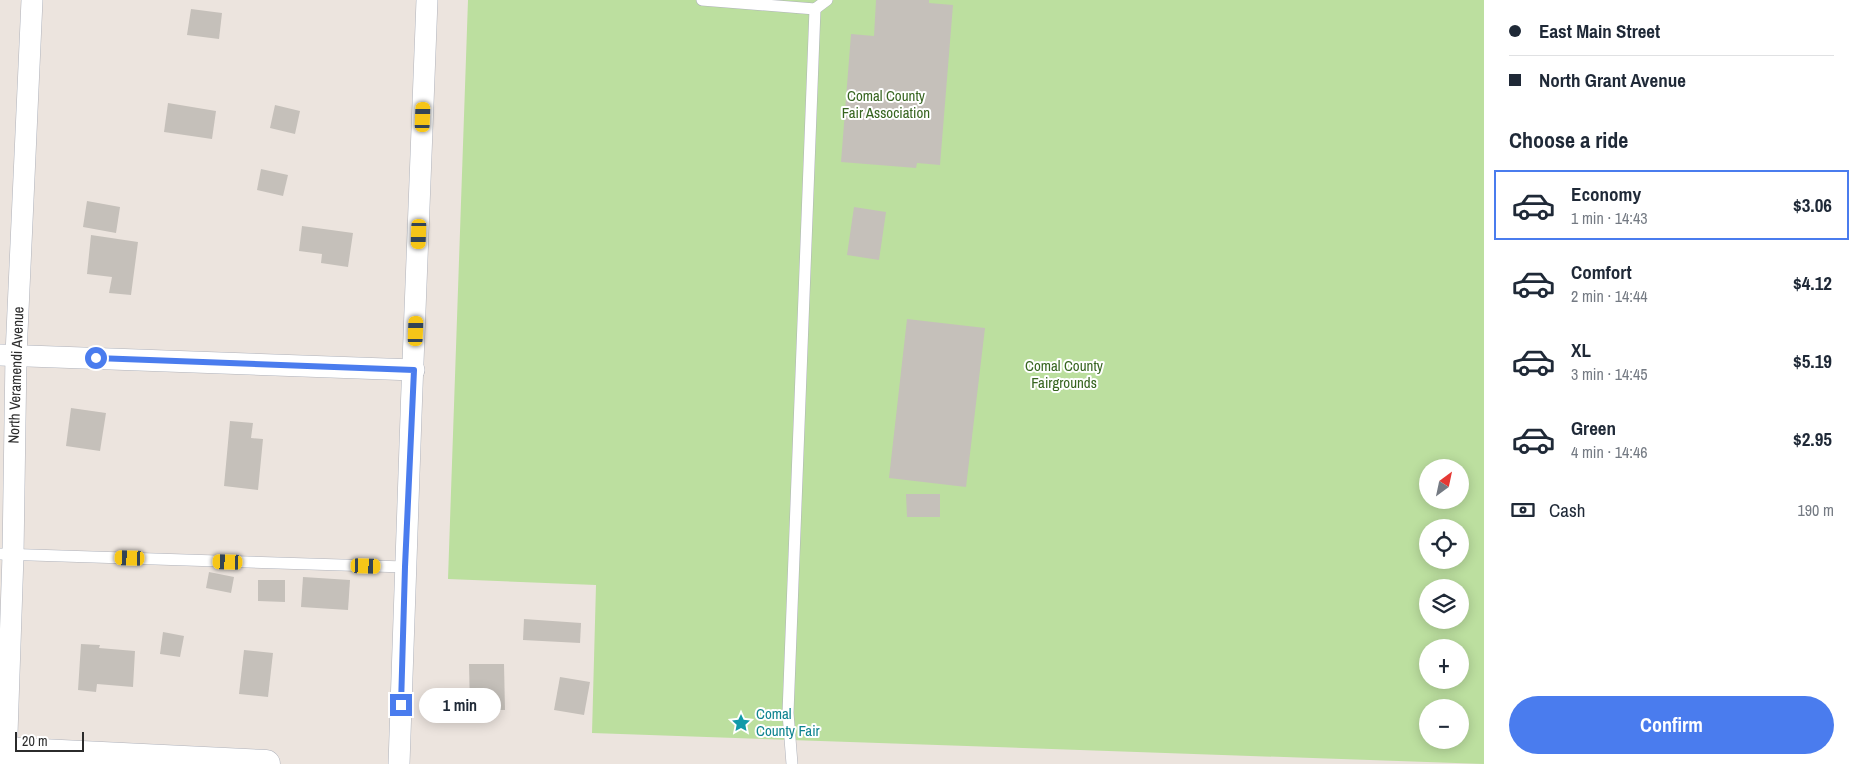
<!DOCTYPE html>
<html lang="en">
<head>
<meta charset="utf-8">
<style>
	body { margin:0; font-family:"Archivo Narrow",sans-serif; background:#f2f2f3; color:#1f2937; height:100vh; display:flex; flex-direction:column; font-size:19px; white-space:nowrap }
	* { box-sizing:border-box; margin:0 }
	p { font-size:16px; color:#747a83 }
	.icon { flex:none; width:28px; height:28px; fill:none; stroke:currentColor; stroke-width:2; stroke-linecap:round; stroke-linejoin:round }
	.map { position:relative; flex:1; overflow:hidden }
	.panel { display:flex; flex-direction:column; background:#fff; width:375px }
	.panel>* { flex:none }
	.hud { display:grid; align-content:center; height:110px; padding:0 25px; background:#fff }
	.needle { width:32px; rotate:33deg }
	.tools { position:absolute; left:1419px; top:459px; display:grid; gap:10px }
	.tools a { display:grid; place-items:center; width:50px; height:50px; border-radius:50%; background:#fff; box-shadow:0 2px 12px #0003; font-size:25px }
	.scale { position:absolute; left:15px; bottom:12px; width:69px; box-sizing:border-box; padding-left:5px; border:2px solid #2b2b2b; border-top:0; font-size:14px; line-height:18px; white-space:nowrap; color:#2b2b2b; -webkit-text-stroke:4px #fff; paint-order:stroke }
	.end { position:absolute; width:22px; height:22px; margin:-11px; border:6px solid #4a7cee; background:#fff; box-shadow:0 0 0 2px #fff }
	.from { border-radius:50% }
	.bubble { position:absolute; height:35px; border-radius:18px; background:#fff; box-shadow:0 2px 12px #0003; font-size:16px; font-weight:700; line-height:35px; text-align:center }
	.car { position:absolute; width:15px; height:30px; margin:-15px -8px; border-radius:6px; box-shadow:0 0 4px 1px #0007; background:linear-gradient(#f5c518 24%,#345 0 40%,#f5c518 0 76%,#345 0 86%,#f5c518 0) }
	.hud b { display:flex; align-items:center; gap:18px; height:48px; font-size:19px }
	.hud b+b { border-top:1px solid #e0e1e3 }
	.hud i { width:12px; height:12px; background:#1f2937 }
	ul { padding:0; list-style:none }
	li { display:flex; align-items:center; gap:15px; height:70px; margin:0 10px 8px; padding:0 15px; border:2px solid transparent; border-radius:0px }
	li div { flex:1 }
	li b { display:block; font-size:19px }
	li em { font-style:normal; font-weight:700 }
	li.selected { border-color:#4a7cee }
	li>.icon { width:45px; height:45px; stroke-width:1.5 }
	h2 { padding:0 25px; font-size:22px; line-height:60px }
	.pay { display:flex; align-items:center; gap:12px; height:55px; padding:0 25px; font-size:19px }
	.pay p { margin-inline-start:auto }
	.button { display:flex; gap:10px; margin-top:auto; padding:10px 25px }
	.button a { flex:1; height:58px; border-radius:30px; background:#4a7cee; color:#fff; font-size:20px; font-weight:700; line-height:58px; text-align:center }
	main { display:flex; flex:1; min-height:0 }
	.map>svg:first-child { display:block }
</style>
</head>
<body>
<main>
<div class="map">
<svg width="1484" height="764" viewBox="0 0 1484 764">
	<rect width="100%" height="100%" fill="#ece4de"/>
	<path fill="#bcdf9f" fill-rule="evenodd" d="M468,0H1484V764L592,733L596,585L448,579ZM1428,468H1460V500H1428ZM1428,528H1460V560H1428ZM1428,588H1460V620H1428ZM1428,648H1460V680H1428ZM1428,708H1460V740H1428Z"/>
	<g fill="#c5c0ba">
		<polygon points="876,0 929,0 929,3 953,5 940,165 917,163 916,168 841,162 851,34 874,36"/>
		<polygon points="191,9 222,13 219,39 187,35"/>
		<polygon points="168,103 216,111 212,139 164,132"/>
		<polygon points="275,105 300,111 295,134 270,128"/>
		<polygon points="261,169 288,175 283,196 257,190"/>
		<polygon points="87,201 120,207 116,233 83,227"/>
		<polygon points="854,207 886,212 879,260 847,255"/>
		<polygon points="302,226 353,233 348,267 321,263 322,254 299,251"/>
		<polygon points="91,235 138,242 131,295 109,293 112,277 87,274"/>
		<polygon points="907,319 985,328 966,487 889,478"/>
		<polygon points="71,408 106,413 100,451 66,446"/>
		<polygon points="230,421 253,423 251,438 263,439 258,490 224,486"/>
		<polygon points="906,494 940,494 940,517 907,517"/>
		<polygon points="209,572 234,577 231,593 206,588"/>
		<polygon points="303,577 350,580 348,610 301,607"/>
		<polygon points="258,580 285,580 285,602 258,601"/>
		<polygon points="524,619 581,623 580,643 523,640"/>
		<polygon points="163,632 184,636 180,657 160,654"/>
		<polygon points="81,644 100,645 99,648 135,651 133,687 97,684 96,692 78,690"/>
		<polygon points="244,650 273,653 268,697 239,694"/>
		<polygon points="469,664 504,664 505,710 470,710"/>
		<polygon points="560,677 590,682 584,715 554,710"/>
	</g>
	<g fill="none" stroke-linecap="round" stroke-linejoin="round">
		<g stroke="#afb2bb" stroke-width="12">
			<g id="service">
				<polyline points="702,0 815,9 827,0"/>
				<polyline points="0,554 405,567"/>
				<polyline points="792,764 788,713 815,9"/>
			</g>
		</g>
		<g stroke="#afb2bb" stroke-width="22">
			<g id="minor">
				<polyline points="0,355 414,370"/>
				<polyline points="6,764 13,555 16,355 32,0"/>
				<path d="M399,764C406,509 418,255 427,0"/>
			</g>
		</g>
		<g stroke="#afb2bb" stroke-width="29">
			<polyline id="secondary" points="0,751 266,764"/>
		</g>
		<use href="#service" stroke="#fff" stroke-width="11"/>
		<use href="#minor" stroke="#fff" stroke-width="21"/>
		<use href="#secondary" stroke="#fff" stroke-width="28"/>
	</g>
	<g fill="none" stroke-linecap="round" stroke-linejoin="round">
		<polyline stroke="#4a7cee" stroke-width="6" points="96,358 414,370 405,567 401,705"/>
	</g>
	<defs>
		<g id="sight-bare" transform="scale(1.5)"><path d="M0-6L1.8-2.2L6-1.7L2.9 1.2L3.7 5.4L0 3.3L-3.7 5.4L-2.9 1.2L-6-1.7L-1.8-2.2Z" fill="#0f9aa8" stroke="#fff" stroke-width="2.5" paint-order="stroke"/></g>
	</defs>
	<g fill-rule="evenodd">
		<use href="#sight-bare" x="741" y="723"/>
	</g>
	<g text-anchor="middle" stroke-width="4" stroke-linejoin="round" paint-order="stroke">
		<g font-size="15" fill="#36641f" stroke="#fff">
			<text x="886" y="101">Comal County<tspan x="886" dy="17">Fair Association</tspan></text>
			<text x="1064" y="371">Comal County<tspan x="1064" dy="17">Fairgrounds</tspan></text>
		</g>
		<g font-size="15" fill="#2b2b2b" stroke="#fff">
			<text transform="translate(16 375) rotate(-88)" y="5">North Veramendi Avenue</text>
		</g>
		<g font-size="15" fill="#0d838f" stroke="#fff" text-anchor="start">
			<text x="756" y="719">Comal<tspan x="756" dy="17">County Fair</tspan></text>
		</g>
	</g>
</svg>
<div class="tools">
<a><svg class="needle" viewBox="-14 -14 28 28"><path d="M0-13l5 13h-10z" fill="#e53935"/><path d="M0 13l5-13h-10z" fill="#747a83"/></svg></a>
<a><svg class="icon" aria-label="locate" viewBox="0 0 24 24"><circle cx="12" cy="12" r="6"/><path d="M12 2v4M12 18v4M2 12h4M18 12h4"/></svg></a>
<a><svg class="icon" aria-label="layers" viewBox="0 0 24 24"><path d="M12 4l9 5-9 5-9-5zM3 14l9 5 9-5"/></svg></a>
<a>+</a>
<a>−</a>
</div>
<div class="scale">20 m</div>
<i class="end from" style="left:96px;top:358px"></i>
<i class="end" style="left:401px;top:705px"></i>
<div class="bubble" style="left:419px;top:688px;width:82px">1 min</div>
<i class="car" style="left:423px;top:117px;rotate:2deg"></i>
<i class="car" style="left:419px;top:234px;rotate:182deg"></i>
<i class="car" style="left:416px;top:331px;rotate:2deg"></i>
<i class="car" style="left:130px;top:558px;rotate:272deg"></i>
<i class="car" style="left:228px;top:562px;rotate:272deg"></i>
<i class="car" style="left:366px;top:566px;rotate:92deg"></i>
</div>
<section class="panel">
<div class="hud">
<b><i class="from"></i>East Main Street</b>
<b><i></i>North Grant Avenue</b>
</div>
<h2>Choose a ride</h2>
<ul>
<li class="selected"><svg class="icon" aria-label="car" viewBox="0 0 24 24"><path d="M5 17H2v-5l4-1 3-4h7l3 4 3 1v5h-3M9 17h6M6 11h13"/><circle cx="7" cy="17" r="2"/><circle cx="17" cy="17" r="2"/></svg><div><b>Economy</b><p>1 min · 14:43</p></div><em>$3.06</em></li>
<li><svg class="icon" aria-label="car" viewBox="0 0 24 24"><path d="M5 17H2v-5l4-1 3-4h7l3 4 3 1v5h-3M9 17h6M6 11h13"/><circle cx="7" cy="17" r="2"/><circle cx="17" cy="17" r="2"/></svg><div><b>Comfort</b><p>2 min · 14:44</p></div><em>$4.12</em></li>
<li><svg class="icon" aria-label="car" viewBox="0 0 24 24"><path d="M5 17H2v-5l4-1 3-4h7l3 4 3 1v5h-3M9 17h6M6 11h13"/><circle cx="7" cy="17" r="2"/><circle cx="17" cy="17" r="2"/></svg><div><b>XL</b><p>3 min · 14:45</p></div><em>$5.19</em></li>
<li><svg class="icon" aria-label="car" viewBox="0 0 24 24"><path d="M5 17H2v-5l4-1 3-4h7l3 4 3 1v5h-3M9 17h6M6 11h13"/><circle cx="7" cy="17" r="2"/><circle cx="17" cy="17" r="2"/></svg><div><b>Green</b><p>4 min · 14:46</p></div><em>$2.95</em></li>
</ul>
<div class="pay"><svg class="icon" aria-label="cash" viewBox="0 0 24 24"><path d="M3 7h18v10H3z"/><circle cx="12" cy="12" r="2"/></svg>Cash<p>190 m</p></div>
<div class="button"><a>Confirm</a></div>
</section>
</main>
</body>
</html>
